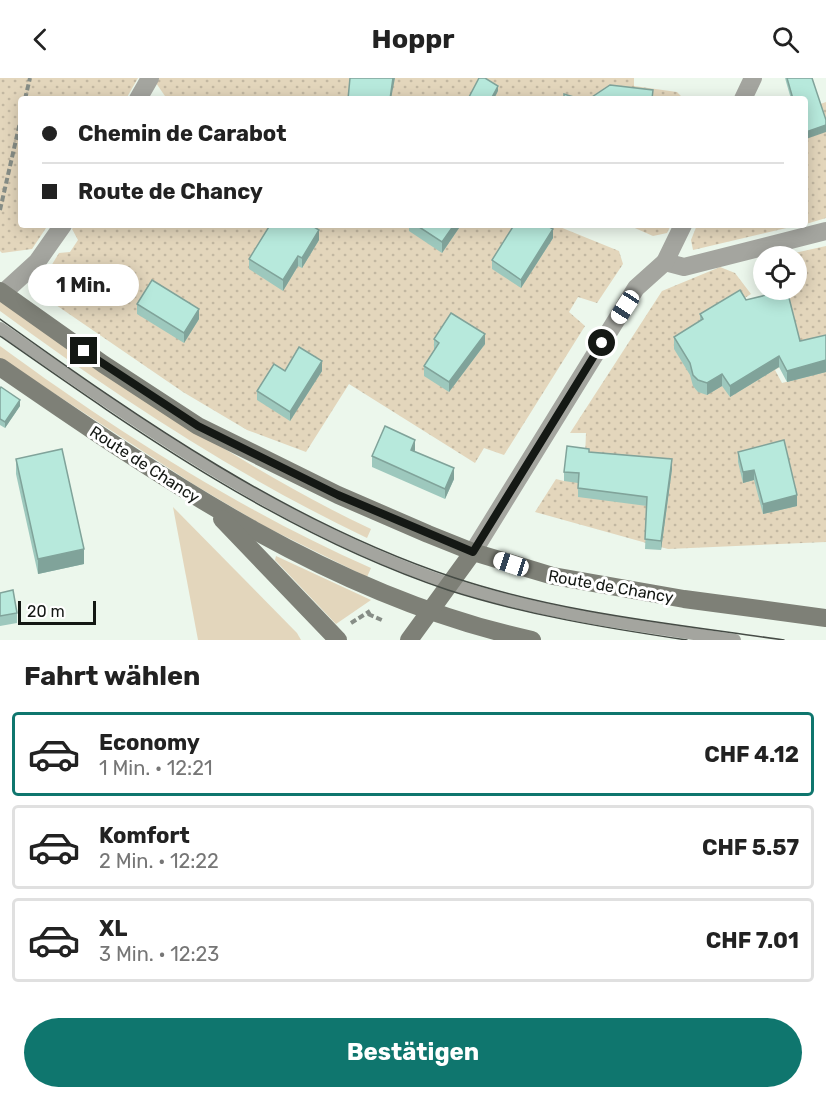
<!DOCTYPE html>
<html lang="de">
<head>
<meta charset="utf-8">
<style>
	body { margin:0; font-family:Rubik,sans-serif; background:#f2f2f2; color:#222; height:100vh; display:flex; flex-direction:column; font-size:22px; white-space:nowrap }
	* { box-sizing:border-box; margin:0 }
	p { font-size:20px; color:#767676 }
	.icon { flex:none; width:33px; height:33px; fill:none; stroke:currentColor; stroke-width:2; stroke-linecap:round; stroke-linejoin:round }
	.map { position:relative; height:562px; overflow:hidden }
	.panel { display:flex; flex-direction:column; background:#fff; flex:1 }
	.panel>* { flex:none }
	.hud { position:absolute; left:18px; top:18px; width:790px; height:132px; border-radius:6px; box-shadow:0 3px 15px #0003; display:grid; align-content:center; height:132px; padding:0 24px; background:#fff }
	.fabs { position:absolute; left:753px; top:168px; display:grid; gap:12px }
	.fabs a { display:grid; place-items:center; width:54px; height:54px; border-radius:50%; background:#fff; box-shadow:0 3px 15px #0003; font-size:30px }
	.scale { position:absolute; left:18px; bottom:15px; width:78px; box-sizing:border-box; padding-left:6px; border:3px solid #141814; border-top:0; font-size:16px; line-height:21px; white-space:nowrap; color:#141814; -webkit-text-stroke:4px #fff; paint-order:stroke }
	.end { position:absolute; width:27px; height:27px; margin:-14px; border:8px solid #141814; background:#fff; box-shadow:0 0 0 3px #fff }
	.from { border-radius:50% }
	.bubble { position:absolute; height:42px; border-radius:21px; background:#fff; box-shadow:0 3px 15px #0003; font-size:20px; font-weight:700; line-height:42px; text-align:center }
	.car { position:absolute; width:18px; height:36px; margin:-18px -9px; border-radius:8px; box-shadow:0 0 4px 2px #0007; background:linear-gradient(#fff 24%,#345 0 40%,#fff 0 76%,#345 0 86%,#fff 0) }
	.hud b { display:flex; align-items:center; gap:21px; height:57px; font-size:22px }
	.hud b+b { border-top:2px solid #e0e0e0 }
	.hud i { width:15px; height:15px; background:#222 }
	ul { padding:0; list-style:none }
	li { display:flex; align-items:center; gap:18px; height:84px; margin:0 12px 9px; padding:0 12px; border:3px solid #e0e0e0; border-radius:6px }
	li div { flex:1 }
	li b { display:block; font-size:22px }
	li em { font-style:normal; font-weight:700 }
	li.active { border-color:#0f766e }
	li>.icon { width:54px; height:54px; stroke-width:1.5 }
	h2 { padding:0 24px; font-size:27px; line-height:72px }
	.button { display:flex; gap:12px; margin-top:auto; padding:12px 24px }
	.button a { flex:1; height:69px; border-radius:36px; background:#0f766e; color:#fff; font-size:24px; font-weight:700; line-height:69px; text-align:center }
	header { display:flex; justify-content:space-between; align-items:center; height:78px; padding:0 24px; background:#fff; font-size:27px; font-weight:700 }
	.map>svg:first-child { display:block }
</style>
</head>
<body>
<header><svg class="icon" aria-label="back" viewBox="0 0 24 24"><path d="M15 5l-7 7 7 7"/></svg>Hoppr<svg class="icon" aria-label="search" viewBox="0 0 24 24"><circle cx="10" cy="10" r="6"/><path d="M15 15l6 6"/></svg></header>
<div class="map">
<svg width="826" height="562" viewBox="0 0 826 562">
	<defs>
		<pattern id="park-dots" width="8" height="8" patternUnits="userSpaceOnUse" patternTransform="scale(1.5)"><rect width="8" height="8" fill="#e3d6bc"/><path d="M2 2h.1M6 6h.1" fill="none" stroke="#c2b7a1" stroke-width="1.8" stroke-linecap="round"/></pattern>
	</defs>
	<rect width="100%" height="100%" fill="#ecf7ec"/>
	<g fill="#e3d6bc">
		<path d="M0,221C121,303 239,389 371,451L367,460C237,398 116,318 0,233Z"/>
		<path d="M0,268C113,351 243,434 371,490L367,499L264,448L193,406L0,280Z"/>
		<polygon points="173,429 297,555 301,562 198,562"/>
		<polygon points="276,478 371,522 336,546 275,482"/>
	</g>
	<g fill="url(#park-dots)">
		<polygon points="0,0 138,0 126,21 21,21 21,147 48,147 32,171 2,175 0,173"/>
		<polygon points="159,0 634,0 634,8 677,14 684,21 167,21 156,5"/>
		<polygon points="826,24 826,140 806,146 806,31"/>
		<polygon points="75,147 555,147 619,173 623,186 597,225 578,219 569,234 585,248 504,377 484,370 475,385 349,306 306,374 247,352 183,314 56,227 48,193 59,175 70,174 78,162 72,151"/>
		<polygon points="628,147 671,147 667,155 653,158"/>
		<polygon points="697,147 799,147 693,172 691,162"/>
		<polygon points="826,168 826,464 668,471 535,434 556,401 564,403 585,379 586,355 570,355 662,213 720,189 735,195 751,216 740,223 780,289 775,292 782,305 806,299 785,212 796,212 796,178 781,178"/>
	</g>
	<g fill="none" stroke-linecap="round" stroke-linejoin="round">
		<g stroke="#868d86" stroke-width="4" stroke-dasharray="6 3" stroke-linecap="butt">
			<polyline points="25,21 30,0"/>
			<polyline points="0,132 21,40"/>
			<polyline points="368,536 384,543"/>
			<polyline points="351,545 370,533"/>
		</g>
		<path stroke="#a4a59f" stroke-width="12" d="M0,250C142,348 286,451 451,506C543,536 640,548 735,562"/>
		<g stroke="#a4a59f" stroke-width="18">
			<polyline points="138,21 150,0"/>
			<polyline points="743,21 753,0"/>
			<polyline points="665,184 684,189 826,153"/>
			<polyline points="3,215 37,184 63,147"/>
			<polyline points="473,474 636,210 665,184 683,147"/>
		</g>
		<g stroke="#7e8077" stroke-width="18">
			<polyline points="0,213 103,286 198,348 338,417 428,456 473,474 553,498 684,521 826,540"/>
			<path d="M0,289C164,402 334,519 532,562"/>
			<polyline points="222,441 338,562"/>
			<polyline points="409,562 473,474"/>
		</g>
		<g stroke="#454b45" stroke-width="1.5">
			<path d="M0,241C141,342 289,445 455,500C561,535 674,546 784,562"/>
			<path d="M0,258C140,356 284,457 448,512C526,537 606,550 687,562"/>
		</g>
	</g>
	<g fill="#9dc8bd">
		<polygon points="785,0 812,0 806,21 791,21"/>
		<polygon points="409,147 461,147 442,175 409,153"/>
		<polygon points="553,160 521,210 492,191 492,182"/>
		<polygon points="319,162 302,190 298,188 283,213 249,191 249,181"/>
		<polygon points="746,222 800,263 826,257 826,294 787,304 779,289 730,319 722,308 707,317 698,314 693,308 690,297 674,271 674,259 700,243 700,236"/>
		<polygon points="137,226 199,241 184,265 137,236"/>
		<polygon points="434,261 485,266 449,314 424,298 424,288 434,272"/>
		<polygon points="285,293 322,293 290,343 257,322 257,313"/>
		<polygon points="0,311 20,328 5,350 0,347"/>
		<polygon points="415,372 414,374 454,401 445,421 372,389 372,378"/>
		<polygon points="589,374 672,391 661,472 645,471 647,428 578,419 578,405 564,403 564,394"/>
		<polygon points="738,374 797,428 763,436 754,402 743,405 738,384"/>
		<polygon points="16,381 84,486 38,496 16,396"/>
		<polygon points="0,515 17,535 17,545 0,548"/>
	</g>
	<g fill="#80a39a">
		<polygon points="393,0 395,0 391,21 390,21"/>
		<polygon points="498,8 498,13 494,21 491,21"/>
		<polygon points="826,47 826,54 806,61 806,54"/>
		<polygon points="454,147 461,147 442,175 442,164"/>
		<polygon points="553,151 553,160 521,210 521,202"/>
		<polygon points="319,152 319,162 302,190 302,180"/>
		<polygon points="298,178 298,188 283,213 283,202"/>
		<polygon points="199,231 199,241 184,265 184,255"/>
		<polygon points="485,256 485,266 449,314 449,304"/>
		<polygon points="779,278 779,289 730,319 730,308"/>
		<polygon points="826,282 826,294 787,304 787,293"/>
		<polygon points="322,283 322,293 290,343 290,334"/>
		<polygon points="722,296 722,308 707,317 707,305"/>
		<polygon points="20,322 20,328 5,350 5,344"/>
		<polygon points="415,362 415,372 411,382 411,372"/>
		<polygon points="672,381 672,391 661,472 661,463"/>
		<polygon points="454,390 454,401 445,421 445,411"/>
		<polygon points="754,392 754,402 743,405 743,394"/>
		<polygon points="797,417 797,428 763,436 763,426"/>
		<polygon points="84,471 84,486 38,496 38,481"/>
	</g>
	<g fill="#b7e9dc" stroke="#80a39a" stroke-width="1.5">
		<polygon points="350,0 393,0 390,21 348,21"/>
		<polygon points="479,0 485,0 498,8 491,21 468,21"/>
		<polygon points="787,0 812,0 826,42 826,47 806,54 806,21 793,21"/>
		<polygon points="610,7 653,12 652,21 589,21"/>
		<polygon points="564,16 580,21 564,21"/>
		<polygon points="270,147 311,147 319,152 302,180 298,178 283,202 249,181"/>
		<polygon points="416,147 454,147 442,164"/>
		<polygon points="514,147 546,147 553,151 521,202 492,182"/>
		<polygon points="152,202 199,231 184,255 137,226"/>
		<polygon points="740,212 746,222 787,212 800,263 826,257 826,282 787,293 779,278 730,308 722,296 707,305 698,302 693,297 690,285 674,259 703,241 700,236"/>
		<polygon points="451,235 485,256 449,304 424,288 439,265 434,261"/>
		<polygon points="299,269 322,283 290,334 257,313 274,286 285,293"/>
		<polygon points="1,309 20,322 5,344 0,341 0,311"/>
		<polygon points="385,348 415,362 411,372 454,390 445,411 372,378"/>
		<polygon points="784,362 797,417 763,426 754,392 743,394 738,374"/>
		<polygon points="567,368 589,371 589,374 672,381 661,463 645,461 647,419 578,410 579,395 564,394"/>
		<polygon points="62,371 84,471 38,481 16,381"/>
		<polygon points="13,512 17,535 0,538 0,515"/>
	</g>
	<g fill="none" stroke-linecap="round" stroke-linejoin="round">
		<polyline stroke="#141814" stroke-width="8" points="84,273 198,348 338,417 473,474 602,265"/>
	</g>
	<g text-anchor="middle" stroke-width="6" stroke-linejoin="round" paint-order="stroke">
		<g font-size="16" fill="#141814" stroke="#fff">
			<text transform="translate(145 386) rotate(33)" y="6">Route de Chancy</text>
			<text transform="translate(611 508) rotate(10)" y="6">Route de Chancy</text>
		</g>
	</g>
</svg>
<div class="fabs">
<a><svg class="icon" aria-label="locate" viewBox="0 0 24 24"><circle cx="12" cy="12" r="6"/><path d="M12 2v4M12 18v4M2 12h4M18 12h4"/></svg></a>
</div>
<div class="scale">20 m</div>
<i class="end from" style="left:602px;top:265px"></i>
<i class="end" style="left:84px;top:273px"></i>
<div class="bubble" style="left:28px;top:186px;width:111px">1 Min.</div>
<i class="car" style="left:625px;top:229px;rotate:213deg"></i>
<i class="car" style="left:511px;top:486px;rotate:288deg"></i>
<div class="hud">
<b><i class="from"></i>Chemin de Carabot</b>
<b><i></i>Route de Chancy</b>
</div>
</div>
<section class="panel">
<h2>Fahrt wählen</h2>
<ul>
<li class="active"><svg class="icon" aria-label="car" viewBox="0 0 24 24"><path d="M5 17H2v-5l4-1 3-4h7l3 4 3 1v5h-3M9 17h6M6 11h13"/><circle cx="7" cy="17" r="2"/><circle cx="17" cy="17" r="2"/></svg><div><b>Economy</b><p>1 Min. · 12:21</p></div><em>CHF 4.12</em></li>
<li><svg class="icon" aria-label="car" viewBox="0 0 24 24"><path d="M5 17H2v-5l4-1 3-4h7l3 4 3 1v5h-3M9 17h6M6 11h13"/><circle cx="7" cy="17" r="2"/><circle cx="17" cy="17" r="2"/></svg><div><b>Komfort</b><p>2 Min. · 12:22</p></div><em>CHF 5.57</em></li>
<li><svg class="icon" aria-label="car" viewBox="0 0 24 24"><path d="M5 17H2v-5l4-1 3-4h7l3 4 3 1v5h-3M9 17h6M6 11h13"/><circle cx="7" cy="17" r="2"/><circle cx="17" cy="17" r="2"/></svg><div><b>XL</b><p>3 Min. · 12:23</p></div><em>CHF 7.01</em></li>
</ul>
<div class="button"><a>Bestätigen</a></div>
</section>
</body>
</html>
